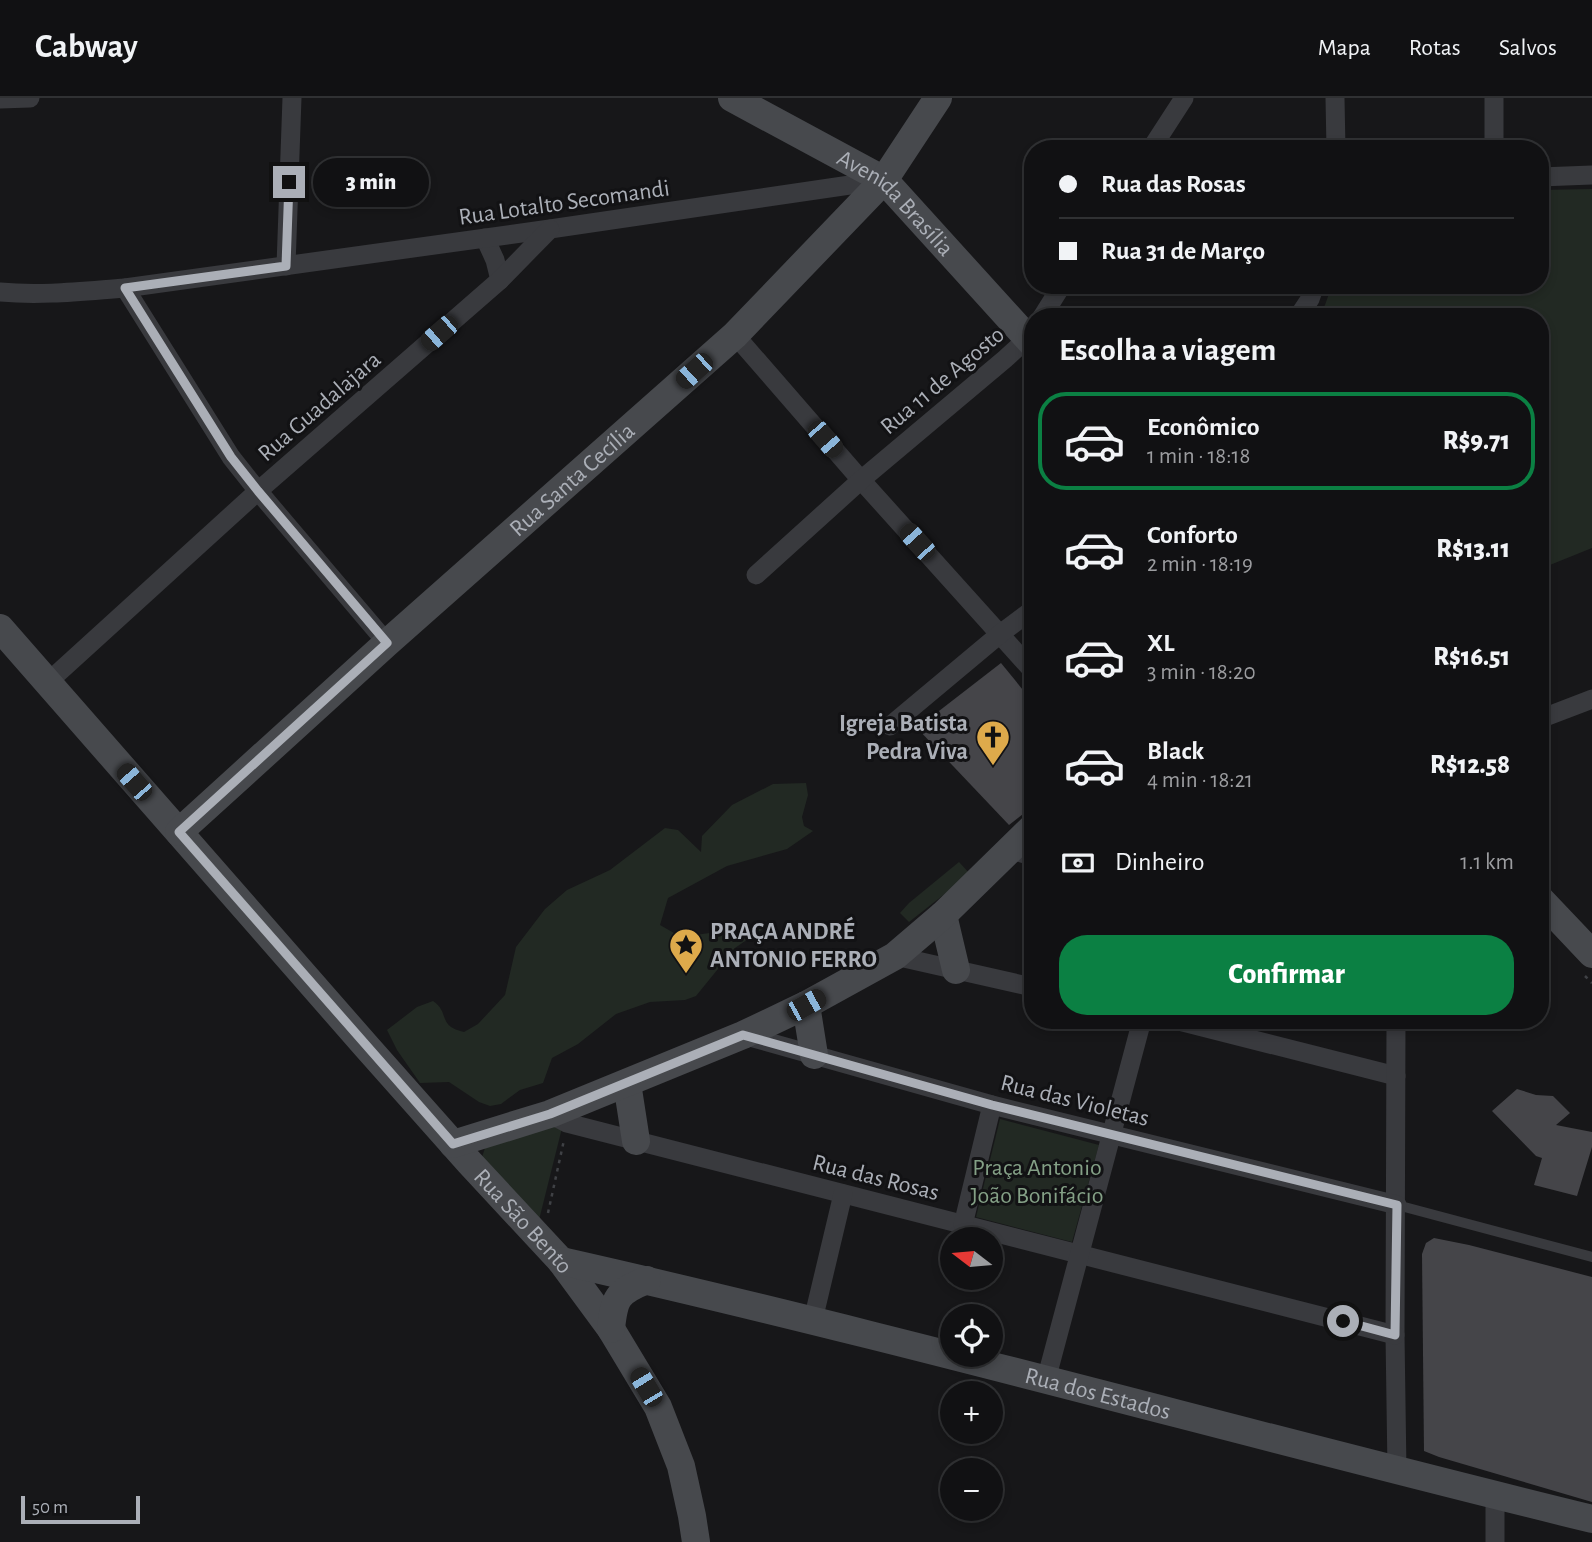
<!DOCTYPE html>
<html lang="pt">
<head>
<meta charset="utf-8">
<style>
	body { margin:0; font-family:"Alegreya Sans",sans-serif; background:#1a1a1c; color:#f1f3f6; height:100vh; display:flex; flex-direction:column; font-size:26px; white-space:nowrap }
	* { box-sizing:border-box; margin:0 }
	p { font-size:23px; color:#9c9da0 }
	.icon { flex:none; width:38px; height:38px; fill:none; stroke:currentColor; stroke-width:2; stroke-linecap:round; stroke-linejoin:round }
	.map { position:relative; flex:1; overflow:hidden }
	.sheet { position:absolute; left:1024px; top:210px; width:525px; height:721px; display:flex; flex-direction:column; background:#111113; border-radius:28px; box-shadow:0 4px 10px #0003,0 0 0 2px #303133 }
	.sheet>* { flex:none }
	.banner { position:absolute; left:1024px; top:42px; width:525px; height:154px; border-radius:28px; box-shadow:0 4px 10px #0003,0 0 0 2px #303133; display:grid; align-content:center; height:154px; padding:0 35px; background:#111113 }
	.needle { width:46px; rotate:286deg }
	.controls { position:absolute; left:940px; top:1129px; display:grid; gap:14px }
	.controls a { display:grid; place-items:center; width:63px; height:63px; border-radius:50%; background:#111113; box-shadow:0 4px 10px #0003,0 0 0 2px #303133; font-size:35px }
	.scale { position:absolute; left:21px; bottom:18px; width:119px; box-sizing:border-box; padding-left:7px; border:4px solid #abafb7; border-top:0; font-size:19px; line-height:24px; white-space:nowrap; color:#abafb7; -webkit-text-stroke:5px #121214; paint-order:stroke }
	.end { position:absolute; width:32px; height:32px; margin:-16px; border:9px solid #abafb7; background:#111; box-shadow:0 0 0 4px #111 }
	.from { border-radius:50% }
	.bubble { position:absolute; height:49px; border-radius:24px; background:#111113; box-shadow:0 4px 10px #0003,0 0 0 2px #303133; font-size:23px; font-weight:800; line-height:49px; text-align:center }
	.car { position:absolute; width:21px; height:42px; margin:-21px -10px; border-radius:9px; box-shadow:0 0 5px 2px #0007; background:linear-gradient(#222 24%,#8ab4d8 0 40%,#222 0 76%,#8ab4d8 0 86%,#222 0) }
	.banner b { display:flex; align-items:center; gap:24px; height:66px; font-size:26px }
	.banner b+b { border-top:2px solid #303133 }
	.banner i { width:18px; height:18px; background:#f1f3f6 }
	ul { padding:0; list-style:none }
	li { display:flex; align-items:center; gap:21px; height:98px; margin:0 14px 10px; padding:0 21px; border:4px solid transparent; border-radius:28px }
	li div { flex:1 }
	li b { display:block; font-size:26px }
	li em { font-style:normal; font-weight:800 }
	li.on { border-color:#0b8043 }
	li>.icon { width:63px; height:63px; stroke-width:1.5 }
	h2 { padding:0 35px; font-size:32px; line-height:84px }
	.pay { display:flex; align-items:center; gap:18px; height:77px; padding:0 35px; font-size:26px }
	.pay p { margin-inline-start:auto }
	.cta { display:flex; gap:14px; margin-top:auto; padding:14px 35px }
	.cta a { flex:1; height:80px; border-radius:28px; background:#0b8043; color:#fff; font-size:28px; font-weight:800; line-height:80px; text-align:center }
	header { display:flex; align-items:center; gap:42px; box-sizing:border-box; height:98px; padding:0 35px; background:#111113; border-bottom:2px solid #303133 }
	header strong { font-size:33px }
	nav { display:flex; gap:38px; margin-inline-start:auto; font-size:24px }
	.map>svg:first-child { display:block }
</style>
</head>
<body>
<header>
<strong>Cabway</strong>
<nav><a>Mapa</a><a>Rotas</a><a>Salvos</a></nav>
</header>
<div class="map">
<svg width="1592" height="1444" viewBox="0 0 1592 1444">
	<rect width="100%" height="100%" fill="#171719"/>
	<g fill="#222923">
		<polygon points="1592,91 1592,450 1540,471 1540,219 1317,219 1325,207 1332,187 1540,187 1540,92"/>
		<path d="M806,685L808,697L802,719L804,728L813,733L787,751L727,768L668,800L660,827L681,839L738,831L765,824L772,827L758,834L735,850L696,898L685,902L650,904L616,916L578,946L552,960L543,985L520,992L501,1006L490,1008L479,1004L449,984L420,985L397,952L387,932L417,909L433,903C450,914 437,928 464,934L478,926L505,897L516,849L545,811L567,792L610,772L665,730L678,732L701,754L702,738L732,707L773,686Z"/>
		<polygon points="959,764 970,776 909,824 900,815 909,805"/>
		<polygon points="1000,1021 1099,1047 1072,1144 976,1119"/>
		<polygon points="553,1028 562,1030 539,1122 482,1059 485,1050"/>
	</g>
	<g fill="#454549">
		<polygon points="1001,565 1032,603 1032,709 1009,727 917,630"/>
		<polygon points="1517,991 1536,997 1553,998 1570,1015 1556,1027 1592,1034 1592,1049 1577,1098 1534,1087 1542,1060 1536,1058 1492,1013"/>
		<polygon points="1434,1140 1469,1147 1592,1179 1592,1404 1439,1359 1424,1353 1422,1156 1426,1145"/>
	</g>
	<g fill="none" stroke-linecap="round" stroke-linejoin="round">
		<g stroke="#3f4145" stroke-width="2.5" stroke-dasharray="3.5 5" stroke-linecap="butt">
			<polyline points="1540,770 1550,781"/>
			<polyline points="1585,878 1592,885"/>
			<polyline points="548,1115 564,1042"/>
		</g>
		<polyline stroke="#393a3e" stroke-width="10" points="1397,1107 1592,1159"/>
		<g stroke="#393a3e" stroke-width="19">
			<polyline points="1335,0 1336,51"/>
			<polyline points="1494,0 1494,51"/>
			<polyline points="0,1 30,0"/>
			<polyline points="1151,51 1184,0"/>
			<polyline points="1540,79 1592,77"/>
			<polyline points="485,140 495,162 500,182"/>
			<polyline points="286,168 292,0"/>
			<polyline points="125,190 231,359 258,393 387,545"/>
			<path d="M0,194C42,198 84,193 125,190L550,131L884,82"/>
			<polyline points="1042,219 1062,187"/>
			<polyline points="1298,219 1310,201 1315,187"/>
			<polyline points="735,237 861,382 1032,572"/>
			<polyline points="756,477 861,382 1005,261 1028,240 1032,233"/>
			<polyline points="47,585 258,393 500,182 550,131"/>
			<polyline points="1540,621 1592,601"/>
			<polyline points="890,628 1000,536 1032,512"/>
			<polyline points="1011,752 1032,758"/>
			<polyline points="895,858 1032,889"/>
			<polyline points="1175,922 1396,978"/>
			<polyline points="1396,922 1395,1237 1397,1373"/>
			<polyline points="743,937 992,1007 1397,1107"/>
			<polyline points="550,1016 567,1025 1395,1237"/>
			<polyline points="963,1127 992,1007"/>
			<polyline points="813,1222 843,1096"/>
			<polyline points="1046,1282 1142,922"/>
			<polyline points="1495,1397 1495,1444"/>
		</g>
		<g stroke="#47494d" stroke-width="28">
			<path id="s1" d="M732,0L884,82L1032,245"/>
			<path id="s2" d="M0,530L366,948L469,1064L561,1163L611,1231L658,1309L681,1368L692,1418L696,1444"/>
			<path id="s3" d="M179,734L387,545L735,237L884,82L938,0"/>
			<polyline points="1540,801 1592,856"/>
			<polyline points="943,817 956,872"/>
			<polyline points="806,907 814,957"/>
			<polyline points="627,985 636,1043"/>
			<polyline points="453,1046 550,1016 743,937 806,907 895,858 943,817 1032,730"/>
			<path id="s4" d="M561,1163C907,1241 1248,1337 1592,1421"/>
			<path d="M611,1231C614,1200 617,1194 647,1182"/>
		</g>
	</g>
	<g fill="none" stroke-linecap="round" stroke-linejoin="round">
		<polyline stroke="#abafb7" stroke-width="9" points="289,84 286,168 125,190 231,359 258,393 387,545 179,734 453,1046 550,1016 743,937 992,1007 1397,1107 1395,1237 1343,1223"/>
	</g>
	<defs>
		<g id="church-pin" transform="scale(1.75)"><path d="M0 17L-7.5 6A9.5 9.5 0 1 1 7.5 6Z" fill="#deaa4b" stroke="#121214"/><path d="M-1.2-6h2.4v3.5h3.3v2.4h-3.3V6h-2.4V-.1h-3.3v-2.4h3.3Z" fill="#111"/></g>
		<g id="sight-pin" transform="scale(1.75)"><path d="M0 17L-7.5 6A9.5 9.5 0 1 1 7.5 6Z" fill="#deaa4b" stroke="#121214"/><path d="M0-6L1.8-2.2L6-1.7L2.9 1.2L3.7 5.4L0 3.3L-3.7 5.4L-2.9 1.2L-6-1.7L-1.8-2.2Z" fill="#111"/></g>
	</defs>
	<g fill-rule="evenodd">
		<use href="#church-pin" x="993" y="639"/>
		<use href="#sight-pin" x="686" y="847"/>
	</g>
	<g text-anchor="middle" stroke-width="6" stroke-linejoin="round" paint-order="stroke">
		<g font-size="24" fill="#abafb7" stroke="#121214">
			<text transform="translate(564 104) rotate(-8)" y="8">Rua Lotalto Secomandi</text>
			<text dy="8" stroke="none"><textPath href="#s1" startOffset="196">Avenida Brasília</textPath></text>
			<text transform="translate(942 282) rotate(-40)" y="8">Rua 11 de Agosto</text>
			<text transform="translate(319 308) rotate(-41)" y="8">Rua Guadalajara</text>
			<text dy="8" stroke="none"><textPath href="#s3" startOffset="528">Rua Santa Cecília</textPath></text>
			<text transform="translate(1075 1002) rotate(14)" y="8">Rua das Violetas</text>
			<text transform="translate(876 1079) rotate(14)" y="8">Rua das Rosas</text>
			<text dy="8" stroke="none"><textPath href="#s2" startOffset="791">Rua São Bento</textPath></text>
			<text dy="8" stroke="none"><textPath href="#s4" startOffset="553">Rua dos Estados</textPath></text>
		</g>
		<g font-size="24" font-weight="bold" fill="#abafb7" stroke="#121214" text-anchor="end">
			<text x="968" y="633">Igreja Batista<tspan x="968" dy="28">Pedra Viva</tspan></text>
			<text x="710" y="841" text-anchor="start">PRAÇA ANDRÉ<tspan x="710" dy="28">ANTONIO FERRO</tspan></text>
		</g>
		<g font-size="24" fill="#84a086" stroke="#121214">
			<text x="1037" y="1077">Praça Antonio<tspan x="1037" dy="28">João Bonifácio</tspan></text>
		</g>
	</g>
</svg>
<div class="controls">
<a><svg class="needle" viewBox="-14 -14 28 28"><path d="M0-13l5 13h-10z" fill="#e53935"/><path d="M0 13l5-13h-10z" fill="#9c9da0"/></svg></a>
<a><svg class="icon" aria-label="locate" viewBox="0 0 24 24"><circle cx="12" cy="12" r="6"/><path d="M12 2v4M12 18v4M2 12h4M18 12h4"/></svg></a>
<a>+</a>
<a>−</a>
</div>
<div class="scale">50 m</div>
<i class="end from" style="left:1343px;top:1223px"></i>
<i class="end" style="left:289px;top:84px"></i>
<div class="bubble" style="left:313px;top:60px;width:116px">3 min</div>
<i class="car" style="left:439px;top:235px;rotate:229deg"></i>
<i class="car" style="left:694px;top:273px;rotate:228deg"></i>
<i class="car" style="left:825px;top:341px;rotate:139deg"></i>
<i class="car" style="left:917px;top:444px;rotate:318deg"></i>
<i class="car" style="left:134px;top:684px;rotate:319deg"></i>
<i class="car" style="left:806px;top:907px;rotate:61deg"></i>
<i class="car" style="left:646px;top:1289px;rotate:329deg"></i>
<div class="banner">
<b><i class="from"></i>Rua das Rosas</b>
<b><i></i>Rua 31 de Março</b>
</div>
<section class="sheet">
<h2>Escolha a viagem</h2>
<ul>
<li class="on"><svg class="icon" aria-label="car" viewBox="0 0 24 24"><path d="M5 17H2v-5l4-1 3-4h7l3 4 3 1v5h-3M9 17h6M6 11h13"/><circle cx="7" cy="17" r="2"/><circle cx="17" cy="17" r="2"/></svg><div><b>Econômico</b><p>1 min · 18:18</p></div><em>R$9.71</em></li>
<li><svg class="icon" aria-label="car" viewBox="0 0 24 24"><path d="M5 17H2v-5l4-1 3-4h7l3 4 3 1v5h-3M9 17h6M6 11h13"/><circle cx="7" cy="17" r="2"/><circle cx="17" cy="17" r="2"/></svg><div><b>Conforto</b><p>2 min · 18:19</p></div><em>R$13.11</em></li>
<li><svg class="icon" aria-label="car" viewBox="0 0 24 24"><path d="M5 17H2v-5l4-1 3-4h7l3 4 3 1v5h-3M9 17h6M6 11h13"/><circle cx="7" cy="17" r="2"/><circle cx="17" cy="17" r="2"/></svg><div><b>XL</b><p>3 min · 18:20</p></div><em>R$16.51</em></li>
<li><svg class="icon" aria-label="car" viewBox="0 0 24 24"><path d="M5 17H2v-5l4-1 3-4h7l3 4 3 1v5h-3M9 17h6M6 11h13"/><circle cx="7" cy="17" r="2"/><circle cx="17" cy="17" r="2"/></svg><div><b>Black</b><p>4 min · 18:21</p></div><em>R$12.58</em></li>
</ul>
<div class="pay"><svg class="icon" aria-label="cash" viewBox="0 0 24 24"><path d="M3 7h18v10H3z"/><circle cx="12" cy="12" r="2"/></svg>Dinheiro<p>1.1 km</p></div>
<div class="cta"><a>Confirmar</a></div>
</section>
</div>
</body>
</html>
